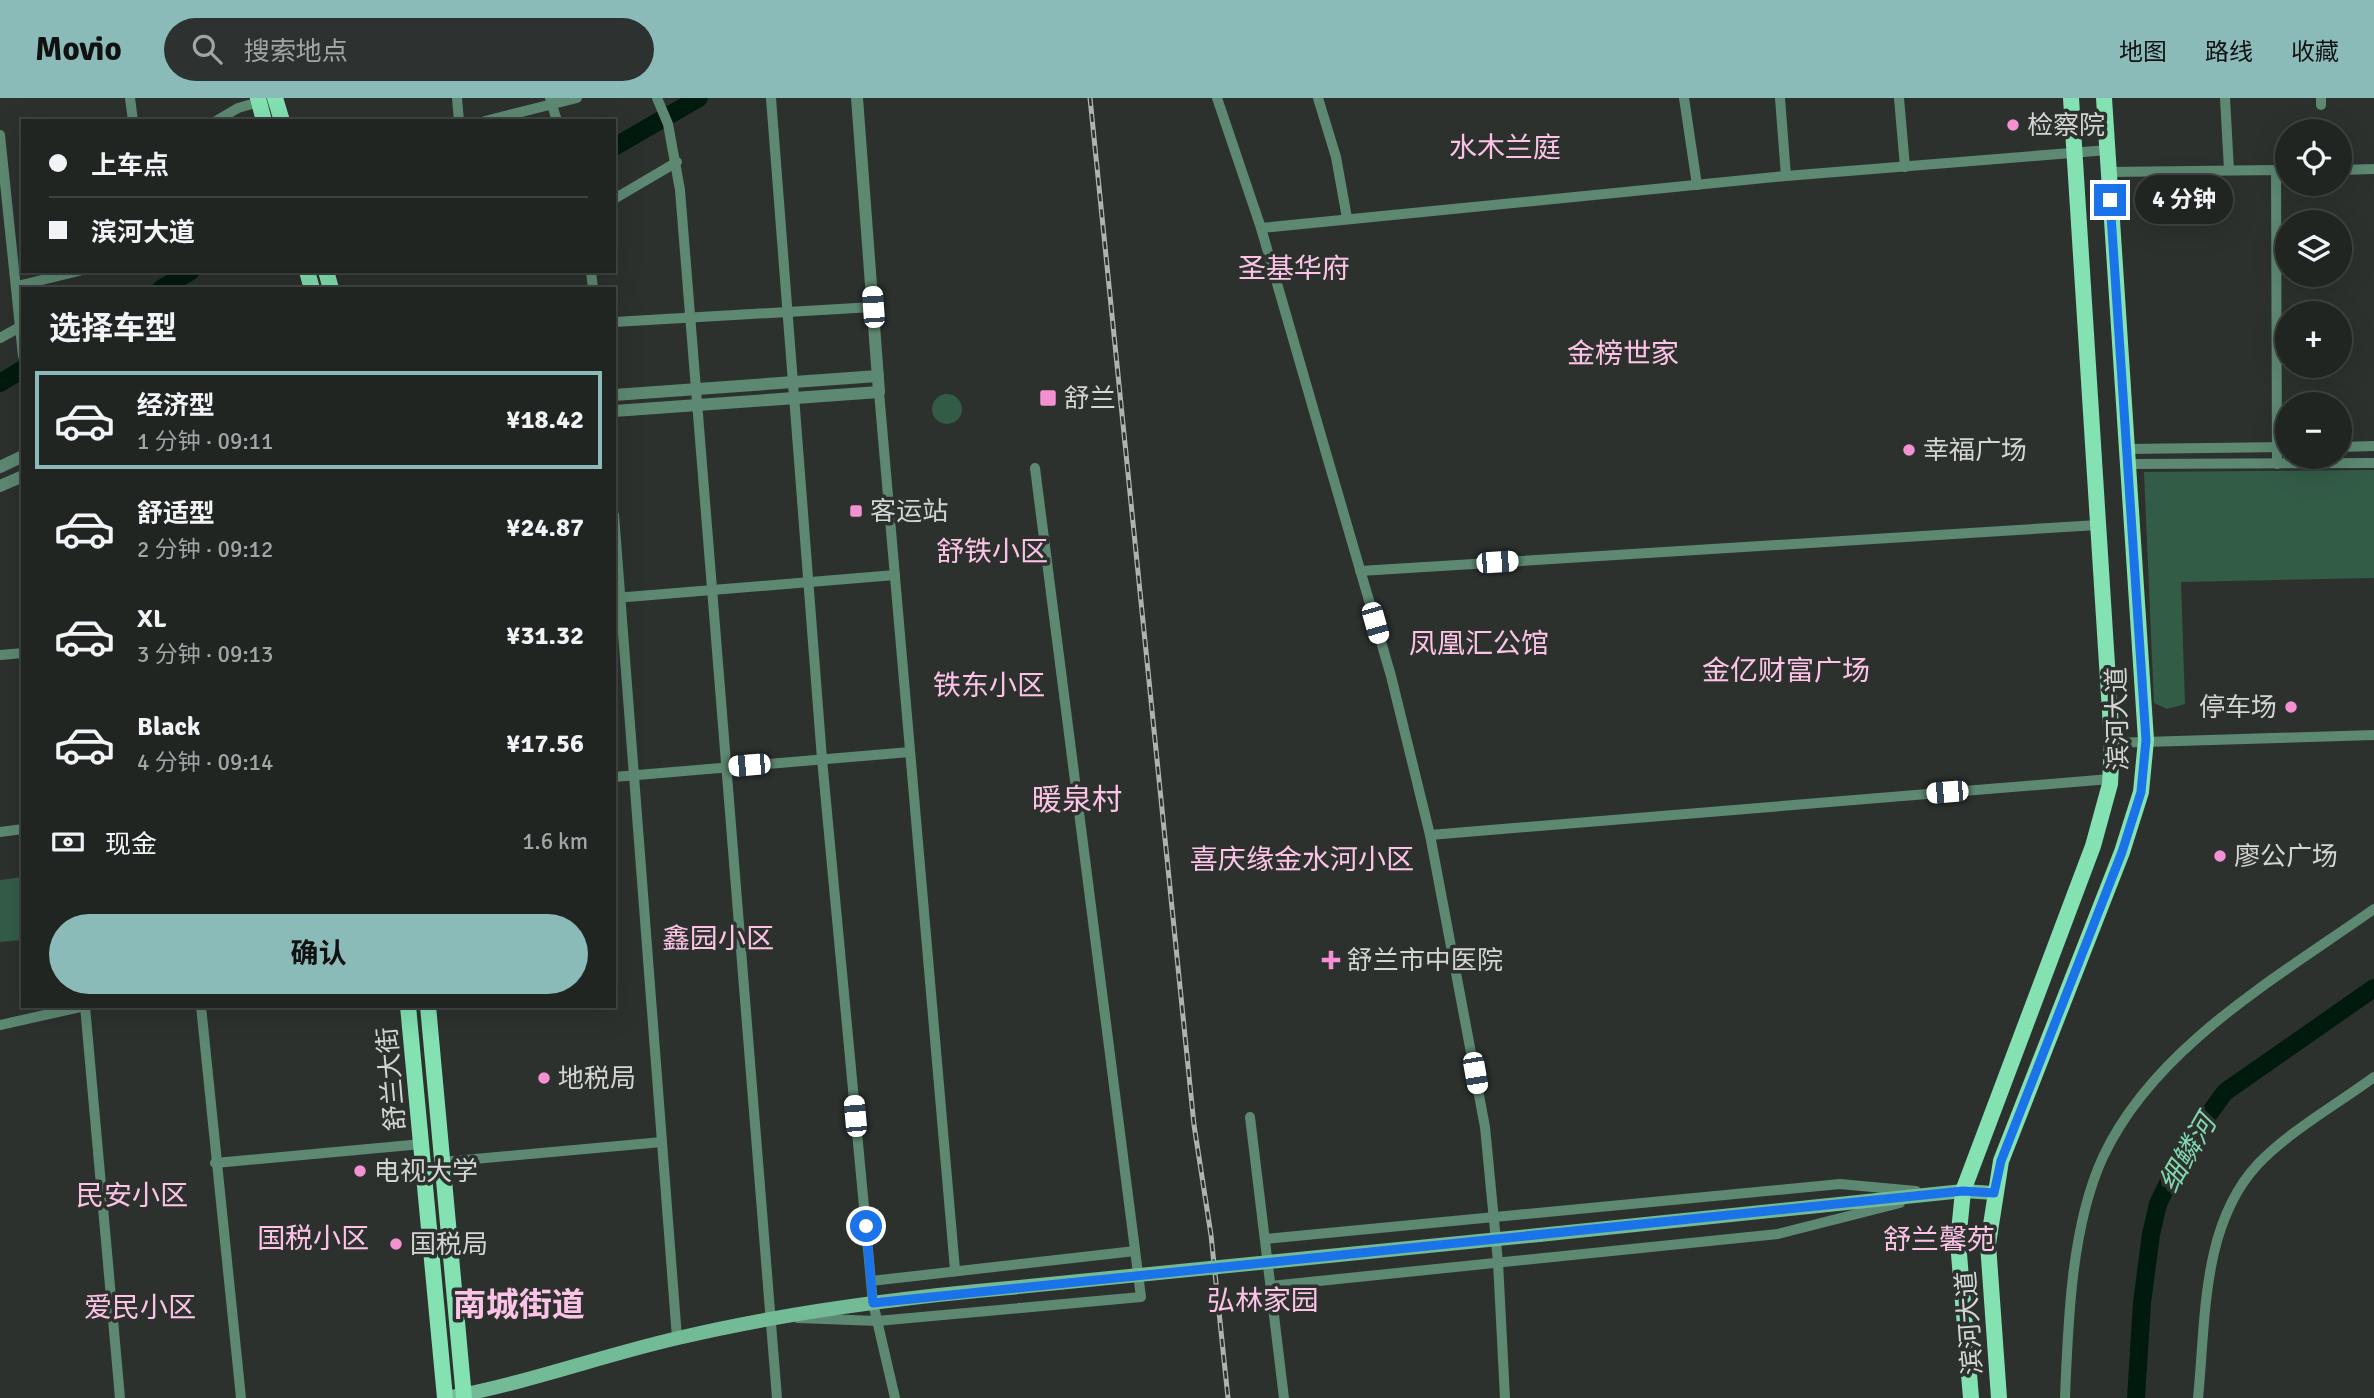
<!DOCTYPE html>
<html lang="zh">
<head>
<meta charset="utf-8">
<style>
	body { margin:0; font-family:Signika,"Noto Sans SC",sans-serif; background:#2d312f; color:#f1f3f6; height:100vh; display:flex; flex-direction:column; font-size:26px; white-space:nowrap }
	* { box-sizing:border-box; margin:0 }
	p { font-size:23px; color:#a2a5a5 }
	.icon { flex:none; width:38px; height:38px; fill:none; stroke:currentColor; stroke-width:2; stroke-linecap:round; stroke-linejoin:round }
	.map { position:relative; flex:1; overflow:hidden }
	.side { position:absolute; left:21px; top:189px; width:595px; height:721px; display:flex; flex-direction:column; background:#212522; border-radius:0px; box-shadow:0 7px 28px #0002,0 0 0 2px #3e4240 }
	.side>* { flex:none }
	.hud { position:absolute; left:21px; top:21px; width:595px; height:154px; border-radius:0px; box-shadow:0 7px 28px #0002,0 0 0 2px #3e4240; display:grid; align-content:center; height:154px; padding:0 28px; background:#212522 }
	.fabs { position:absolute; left:2275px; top:21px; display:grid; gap:14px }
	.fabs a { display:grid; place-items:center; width:77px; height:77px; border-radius:50%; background:#212522; box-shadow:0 7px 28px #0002,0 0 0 2px #3e4240; font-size:35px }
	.end { position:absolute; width:32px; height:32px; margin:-16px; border:9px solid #1a73e8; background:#fff; box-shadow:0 0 0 4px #fff }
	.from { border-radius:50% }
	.bubble { position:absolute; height:49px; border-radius:24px; background:#212522; box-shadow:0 7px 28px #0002,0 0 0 2px #3e4240; font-size:23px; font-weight:700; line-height:49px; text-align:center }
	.car { position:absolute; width:21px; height:42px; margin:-21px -10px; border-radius:9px; box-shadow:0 0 5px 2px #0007; background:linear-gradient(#fff 24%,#345 0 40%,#fff 0 76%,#345 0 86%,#fff 0) }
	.hud b { display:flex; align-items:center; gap:24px; height:66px; font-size:26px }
	.hud b+b { border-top:2px solid #3e4240 }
	.hud i { width:18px; height:18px; background:#f1f3f6 }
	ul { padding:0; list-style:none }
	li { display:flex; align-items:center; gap:21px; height:98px; margin:0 14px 10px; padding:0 14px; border:4px solid transparent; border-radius:0px }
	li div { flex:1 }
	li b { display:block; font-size:26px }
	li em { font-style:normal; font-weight:700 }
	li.selected { border-color:#8bbbb9 }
	li>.icon { width:63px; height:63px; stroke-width:1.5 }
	h2 { padding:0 28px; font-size:32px; line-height:84px }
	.pay { display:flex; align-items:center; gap:18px; height:77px; padding:0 28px; font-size:26px }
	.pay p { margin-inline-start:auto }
	.button { display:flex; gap:14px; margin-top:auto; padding:14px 28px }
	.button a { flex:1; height:80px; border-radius:42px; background:#8bbbb9; color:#111; font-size:28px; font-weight:700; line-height:80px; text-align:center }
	header { display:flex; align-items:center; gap:42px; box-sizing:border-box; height:98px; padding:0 35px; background:#8bbbb9; color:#111 }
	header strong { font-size:33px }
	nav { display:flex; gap:38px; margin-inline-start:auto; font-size:24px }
	.search { width:490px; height:63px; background:#2d312f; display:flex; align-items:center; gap:18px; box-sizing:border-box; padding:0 24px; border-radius:38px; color:#a2a5a5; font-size:26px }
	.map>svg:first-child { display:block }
</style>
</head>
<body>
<header>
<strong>Movio</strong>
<div class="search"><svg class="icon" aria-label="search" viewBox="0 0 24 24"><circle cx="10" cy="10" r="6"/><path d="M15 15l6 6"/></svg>搜索地点</div>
<nav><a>地图</a><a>路线</a><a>收藏</a></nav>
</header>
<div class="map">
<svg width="2374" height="1300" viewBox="0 0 2374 1300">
	<rect width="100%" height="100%" fill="#2c312e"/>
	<g fill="#335c47">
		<circle cx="947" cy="311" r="15"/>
		<polygon points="2374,372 2374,480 2181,484 2185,606 2167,611 2154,605 2144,374"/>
		<polygon points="23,779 23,842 0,844 0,782"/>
	</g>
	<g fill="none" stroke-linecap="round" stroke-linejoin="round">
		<g stroke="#001a0e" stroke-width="18">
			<polyline points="614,49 699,0"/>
			<polyline points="161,191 191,173"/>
			<polyline points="0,285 23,271"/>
			<polyline points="2136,1300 2142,1205 2151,1136 2158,1106 2187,1046 2225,994 2374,890"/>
		</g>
		<g stroke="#5d8871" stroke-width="10">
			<polyline points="130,0 133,23"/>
			<polyline points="457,0 459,23"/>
			<polyline points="550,0 557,23"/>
			<polyline points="657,0 668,26 680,92 777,1300"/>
			<polyline points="771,0 822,661 873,1205 895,1300"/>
			<polyline points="1217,0 1261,130 1324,348 1391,578 1430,737 1485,1029 1498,1164 1505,1300"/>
			<polyline points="1318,0 1336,59 1347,120"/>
			<polyline points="1684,0 1697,87"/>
			<polyline points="1780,0 1786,78"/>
			<polyline points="1899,0 1905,69"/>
			<polyline points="2225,0 2229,72"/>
			<polyline points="2321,0 2321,7"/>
			<polyline points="216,23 238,10 259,4"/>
			<polyline points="485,23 577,0"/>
			<polyline points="0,37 23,258"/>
			<polyline points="2340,72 2374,71"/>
			<polyline points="2108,74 2276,72 2277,366"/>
			<polyline points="614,101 677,64"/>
			<polyline points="1261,130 1786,78 2108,52"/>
			<polyline points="591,173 593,191"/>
			<polyline points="17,188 79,173"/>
			<polyline points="614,224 873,209"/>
			<polyline points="0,240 20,229"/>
			<polyline points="879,294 955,1172"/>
			<polyline points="2340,349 2374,348"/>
			<polyline points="2127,351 2287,349"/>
			<polyline points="2128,366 2374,365"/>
			<polyline points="614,417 677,1240"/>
			<polyline points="1360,473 2098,427"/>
			<polyline points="615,500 895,477"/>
			<polyline points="0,557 23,555"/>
			<polyline points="2112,645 2374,637"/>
			<polyline points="614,679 910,654"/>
			<polyline points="0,734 23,731"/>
			<polyline points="1430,737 2110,681"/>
			<polyline points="85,908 120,1300"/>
			<polyline points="201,908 241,1300"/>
			<polyline points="0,927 85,908"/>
			<polyline points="1250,1019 1284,1300"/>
			<polyline points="442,1064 662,1044"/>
			<polyline points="215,1065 422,1046"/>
			<polyline points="1265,1141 1840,1086 1916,1093"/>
			<polyline points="871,1183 1135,1153"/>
			<polyline points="1270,1188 1778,1136 1900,1105"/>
			<polyline points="798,1220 877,1223 1141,1199 1035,370"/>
			<path d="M2065,1300C2068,1225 2071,1128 2103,1059C2154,949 2278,879 2374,811"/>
			<path d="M2198,1300C2206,1222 2201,1127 2258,1066C2291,1032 2336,1007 2374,979"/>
		</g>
		<g stroke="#5d8871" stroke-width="12">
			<polyline points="614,297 878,278"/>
			<polyline points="614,313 879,294 857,0"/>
			<polyline points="0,369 23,358"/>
			<polyline points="0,388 23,378"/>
		</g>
		<g stroke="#73ba96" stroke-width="14">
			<polyline points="1539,1137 1963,1093 1994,1095"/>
			<path d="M446,1300C524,1286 600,1258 678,1240C787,1214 897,1200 1009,1190"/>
		</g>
		<g stroke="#83e1b2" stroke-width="16">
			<polyline points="258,0 264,23"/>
			<polyline points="275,0 282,23"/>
			<polyline points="307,173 312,191"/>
			<polyline points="326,173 331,191"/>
			<polyline points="408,908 445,1300"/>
			<polyline points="428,908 464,1300"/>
			<polyline points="1971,1300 1958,1144 1963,1093 2093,748 2110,686 2112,645 2071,0"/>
			<polyline points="1999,1300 1988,1146 2001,1063 2122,754 2141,694 2146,642 2104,0"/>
		</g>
		<g stroke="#afb3b0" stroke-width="5">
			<polyline id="rail" points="1090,0 1194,1027 1211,1137 1228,1300"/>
		</g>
		<use href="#rail" stroke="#2c312e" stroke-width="2.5" stroke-dasharray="8" stroke-linecap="butt"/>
		<polyline stroke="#73ba96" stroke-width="14" points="1009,1190 1539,1137"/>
	</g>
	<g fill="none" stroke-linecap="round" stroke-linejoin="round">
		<polyline stroke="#1a73e8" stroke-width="9" points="866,1128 873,1205 1963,1093 1994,1095 2001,1063 2122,754 2141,694 2146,642 2110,102"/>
	</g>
	<g fill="#f491d3" stroke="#2c312e" stroke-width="2.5">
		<circle cx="2013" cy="27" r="7"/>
		<rect x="1039" y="291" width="18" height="18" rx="3.5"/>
		<circle cx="1909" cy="352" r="7"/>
		<rect x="849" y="406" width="14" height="14" rx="3.5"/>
		<circle cx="2291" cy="609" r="7"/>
		<circle cx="2220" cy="758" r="7"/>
		<path d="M1327.5 851.5h7v7h7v7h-7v7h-7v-7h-7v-7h7z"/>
		<circle cx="544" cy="980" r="7"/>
		<circle cx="360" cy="1073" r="7"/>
		<circle cx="396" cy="1146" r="7"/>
	</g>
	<g text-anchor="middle" stroke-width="7" stroke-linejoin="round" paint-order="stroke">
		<g font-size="26" fill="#d2d5d3" stroke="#2c312e" text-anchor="start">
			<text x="2027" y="36">检察院</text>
			<text x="1064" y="309">舒兰</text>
			<text x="1923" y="361">幸福广场</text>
			<text x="870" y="422">客运站</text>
			<text x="2277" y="618" text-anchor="end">停车场</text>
			<text x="2234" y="767">廖公广场</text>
			<text x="1347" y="871">舒兰市中医院</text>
			<text x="558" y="989">地税局</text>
			<text x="374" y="1082">电视大学</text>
			<text x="410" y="1155">国税局</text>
		</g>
		<g font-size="26" fill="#d2d5d3" stroke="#2c312e">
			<text transform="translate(2117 621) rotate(-91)" y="9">滨河大道</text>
			<text transform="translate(391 981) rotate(-95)" y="9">舒兰大街</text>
			<text transform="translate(1969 1225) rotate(-94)" y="9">滨河大道</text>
		</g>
		<g font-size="28" fill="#fcc3e7" stroke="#2c312e">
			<text x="1505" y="59">水木兰庭</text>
			<text x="1294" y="180">圣基华府</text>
			<text x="1623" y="265">金榜世家</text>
			<text x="992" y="463">舒铁小区</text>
			<text x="1479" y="555">凤凰汇公馆</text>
			<text x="1786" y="582">金亿财富广场</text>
			<text x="989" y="597">铁东小区</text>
			<text x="1302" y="771">喜庆缘金水河小区</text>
			<text x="718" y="850">鑫园小区</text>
			<text x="132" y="1107">民安小区</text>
			<text x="313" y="1150">国税小区</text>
			<text x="1939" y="1151">舒兰馨苑</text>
			<text x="1263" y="1212">弘林家园</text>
			<text x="140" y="1219">爱民小区</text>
		</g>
		<g font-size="28" font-style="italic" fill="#82d6ab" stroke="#2c312e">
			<text transform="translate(2187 1055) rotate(-60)" y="10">细鳞河</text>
		</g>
		<g font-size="30" fill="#fcc3e7" stroke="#2c312e">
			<text x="1077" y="712">暖泉村</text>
		</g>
		<g font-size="33" font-weight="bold" fill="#fcc3e7" stroke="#2c312e">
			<text x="519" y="1218">南城街道</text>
		</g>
	</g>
</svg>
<div class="fabs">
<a><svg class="icon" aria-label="locate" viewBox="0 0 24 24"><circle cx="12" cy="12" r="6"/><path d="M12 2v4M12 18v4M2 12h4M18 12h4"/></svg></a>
<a><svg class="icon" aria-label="layers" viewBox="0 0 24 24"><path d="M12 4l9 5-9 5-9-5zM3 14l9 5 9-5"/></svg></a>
<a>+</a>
<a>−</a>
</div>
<i class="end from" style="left:866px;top:1128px"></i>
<i class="end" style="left:2110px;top:102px"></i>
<div class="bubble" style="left:2135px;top:77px;width:98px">4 分钟</div>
<i class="car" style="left:873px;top:209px;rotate:356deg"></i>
<i class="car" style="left:1497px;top:464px;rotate:86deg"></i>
<i class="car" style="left:1375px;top:525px;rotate:164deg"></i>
<i class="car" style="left:749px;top:667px;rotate:265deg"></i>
<i class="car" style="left:1947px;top:694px;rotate:265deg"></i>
<i class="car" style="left:1475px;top:975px;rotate:170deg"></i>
<i class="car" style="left:855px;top:1018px;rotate:355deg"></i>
<div class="hud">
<b><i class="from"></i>上车点</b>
<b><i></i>滨河大道</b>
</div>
<section class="side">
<h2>选择车型</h2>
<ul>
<li class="selected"><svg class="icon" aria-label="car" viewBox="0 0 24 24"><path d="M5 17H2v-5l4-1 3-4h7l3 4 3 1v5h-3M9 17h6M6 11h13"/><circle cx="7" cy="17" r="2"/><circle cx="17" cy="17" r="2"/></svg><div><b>经济型</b><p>1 分钟 · 09:11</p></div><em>¥18.42</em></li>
<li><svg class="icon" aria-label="car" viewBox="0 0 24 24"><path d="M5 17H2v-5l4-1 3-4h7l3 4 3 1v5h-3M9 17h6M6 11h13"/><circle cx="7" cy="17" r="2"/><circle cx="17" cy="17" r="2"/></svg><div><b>舒适型</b><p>2 分钟 · 09:12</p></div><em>¥24.87</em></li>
<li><svg class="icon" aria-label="car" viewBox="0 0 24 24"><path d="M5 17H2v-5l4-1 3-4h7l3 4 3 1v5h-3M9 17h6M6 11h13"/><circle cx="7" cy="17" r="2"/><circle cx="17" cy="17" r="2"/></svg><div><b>XL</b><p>3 分钟 · 09:13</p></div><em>¥31.32</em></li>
<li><svg class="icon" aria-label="car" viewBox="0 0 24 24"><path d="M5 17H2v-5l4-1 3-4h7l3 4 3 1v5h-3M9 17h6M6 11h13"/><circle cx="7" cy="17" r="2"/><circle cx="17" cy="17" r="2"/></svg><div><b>Black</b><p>4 分钟 · 09:14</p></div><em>¥17.56</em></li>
</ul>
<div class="pay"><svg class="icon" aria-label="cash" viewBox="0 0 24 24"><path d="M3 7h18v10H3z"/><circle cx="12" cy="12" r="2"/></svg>现金<p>1.6 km</p></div>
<div class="button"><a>确认</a></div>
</section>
</div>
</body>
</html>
